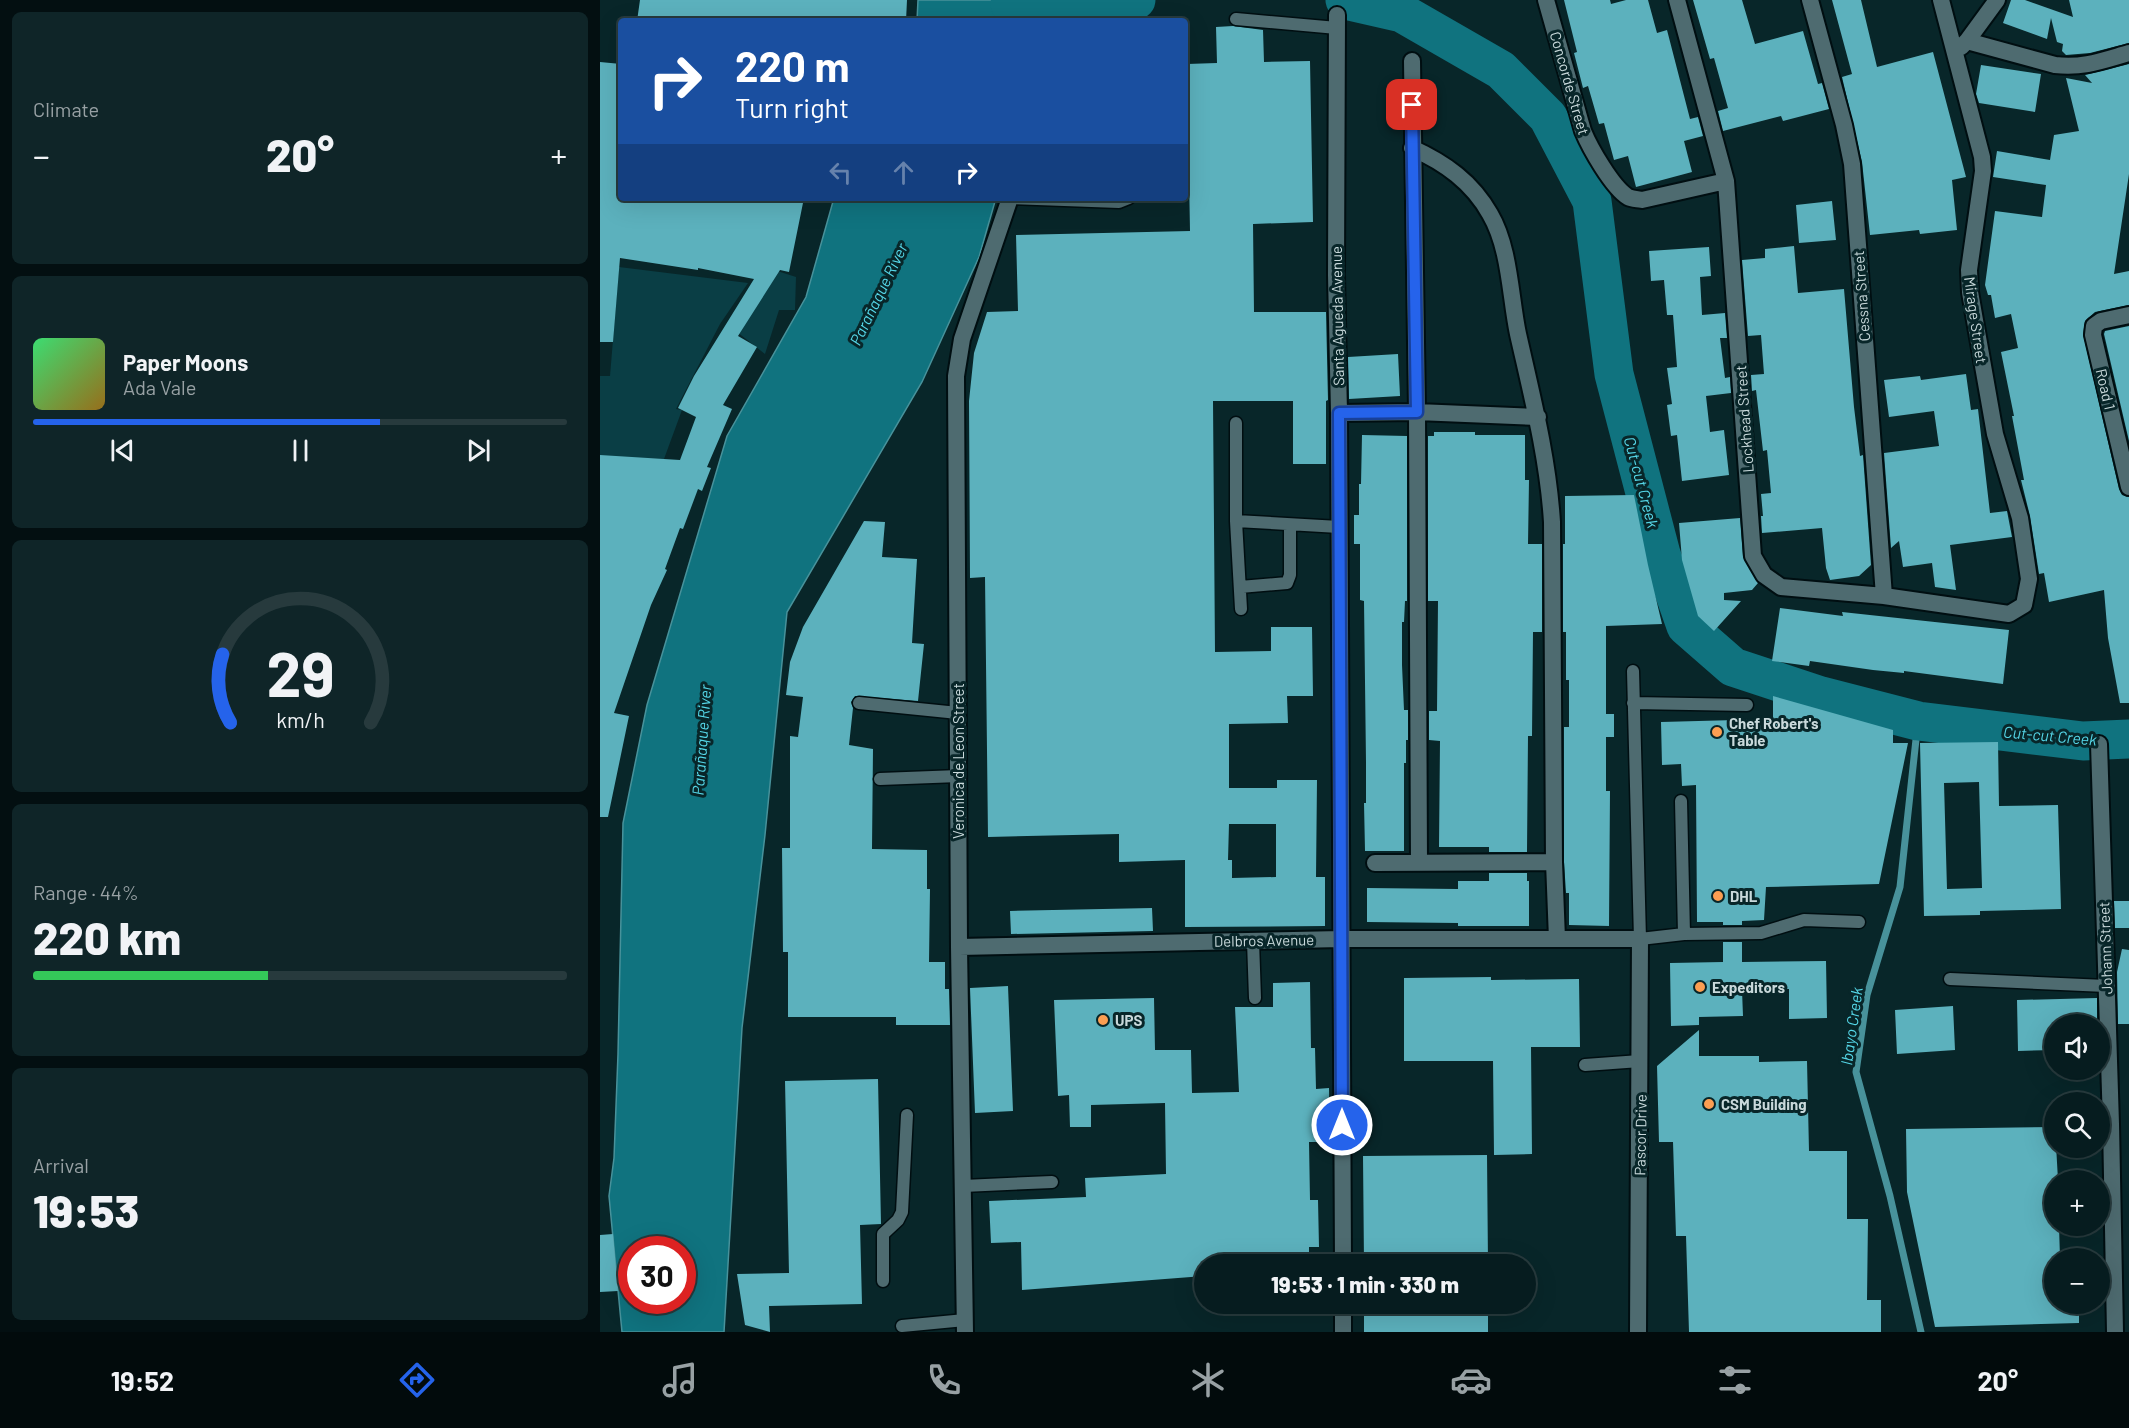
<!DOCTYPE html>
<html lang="en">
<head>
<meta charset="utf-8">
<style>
  body { margin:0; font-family:Barlow,sans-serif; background:#0f2528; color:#f1f3f6; height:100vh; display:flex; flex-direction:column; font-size:22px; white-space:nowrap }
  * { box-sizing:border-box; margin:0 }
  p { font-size:20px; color:#98a1a4 }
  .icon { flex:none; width:33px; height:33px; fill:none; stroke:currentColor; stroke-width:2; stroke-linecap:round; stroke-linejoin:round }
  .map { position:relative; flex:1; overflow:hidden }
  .details { display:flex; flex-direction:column; gap:12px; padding:12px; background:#030f11; width:600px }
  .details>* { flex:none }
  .top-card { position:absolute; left:18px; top:18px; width:570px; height:183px; border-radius:6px; box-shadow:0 6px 24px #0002,0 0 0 2px #273a3d; background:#1a4fa0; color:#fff; overflow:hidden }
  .tools { position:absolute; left:1444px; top:1014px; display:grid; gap:12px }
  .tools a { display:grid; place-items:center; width:66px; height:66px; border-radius:50%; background:#061c1f; box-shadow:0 6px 24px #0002,0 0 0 2px #273a3d; font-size:30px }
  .speed { position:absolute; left:18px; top:1236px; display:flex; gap:12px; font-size:30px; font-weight:700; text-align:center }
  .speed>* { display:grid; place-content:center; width:78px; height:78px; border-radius:50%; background:#061c1f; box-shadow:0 6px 24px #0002,0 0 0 2px #273a3d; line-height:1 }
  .speed .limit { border:9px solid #d22; background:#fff; color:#111 }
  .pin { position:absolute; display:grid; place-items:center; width:51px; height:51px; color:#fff; margin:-26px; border-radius:12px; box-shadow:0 3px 9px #0006 }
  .me { position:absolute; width:66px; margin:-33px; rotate:0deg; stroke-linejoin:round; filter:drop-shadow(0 0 4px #0008) }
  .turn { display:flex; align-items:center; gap:21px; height:126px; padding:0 18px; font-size:27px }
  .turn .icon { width:78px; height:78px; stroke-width:2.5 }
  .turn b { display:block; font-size:42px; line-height:51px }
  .lanes { display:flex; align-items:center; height:57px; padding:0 18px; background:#0003; justify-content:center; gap:30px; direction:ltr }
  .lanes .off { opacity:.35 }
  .big { font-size:45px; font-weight:800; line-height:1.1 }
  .details .widget { flex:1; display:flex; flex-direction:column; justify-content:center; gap:9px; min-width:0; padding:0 21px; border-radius:9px; background:#0f2528 }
  .details .dial { align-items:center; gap:0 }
  .dial svg { height:156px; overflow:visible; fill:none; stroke:#273a3d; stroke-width:7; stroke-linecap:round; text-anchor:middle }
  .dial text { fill:#f1f3f6; stroke:none }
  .song { display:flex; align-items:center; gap:18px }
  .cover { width:72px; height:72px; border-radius:9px; background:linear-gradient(135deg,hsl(140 70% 55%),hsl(40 70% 35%)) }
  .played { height:6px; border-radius:3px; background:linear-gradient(90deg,#2563eb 65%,#273a3d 65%) }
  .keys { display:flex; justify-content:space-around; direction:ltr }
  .heat { display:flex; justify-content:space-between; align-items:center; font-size:33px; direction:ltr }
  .charge { height:9px; border-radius:4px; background:linear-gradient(90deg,#34c759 44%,#273a3d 0) }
  .trip { position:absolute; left:594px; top:1254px; width:342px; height:60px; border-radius:30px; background:#061c1f; box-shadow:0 6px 24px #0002,0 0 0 2px #273a3d; font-weight:800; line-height:60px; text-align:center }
  .dock { display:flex; height:96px; justify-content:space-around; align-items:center; background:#020b0c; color:#98a1a4 }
  .dock .icon { width:42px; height:42px }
  .dock .on { color:#2563eb }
  .dock b { font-size:27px; color:#f1f3f6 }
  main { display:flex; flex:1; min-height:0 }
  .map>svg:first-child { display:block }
</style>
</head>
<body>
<main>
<section class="details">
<div class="widget"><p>Climate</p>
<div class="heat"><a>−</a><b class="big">20°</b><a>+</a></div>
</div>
<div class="widget">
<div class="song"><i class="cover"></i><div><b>Paper Moons</b><p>Ada Vale</p></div></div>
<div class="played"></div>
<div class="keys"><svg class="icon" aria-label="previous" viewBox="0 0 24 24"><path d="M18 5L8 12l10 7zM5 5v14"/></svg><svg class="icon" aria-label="pause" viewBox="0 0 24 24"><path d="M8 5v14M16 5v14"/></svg><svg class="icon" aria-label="next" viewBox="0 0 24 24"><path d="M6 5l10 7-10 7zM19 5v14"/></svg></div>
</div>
<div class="widget dial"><svg viewBox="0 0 100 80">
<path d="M14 69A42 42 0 1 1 86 69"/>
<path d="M14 69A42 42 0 0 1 10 34" stroke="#2563eb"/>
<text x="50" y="56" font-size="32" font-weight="700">29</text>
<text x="50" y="72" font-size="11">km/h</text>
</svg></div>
<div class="widget"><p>Range · 44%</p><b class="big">220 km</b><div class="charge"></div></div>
<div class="widget"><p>Arrival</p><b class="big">19:53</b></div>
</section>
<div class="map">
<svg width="1529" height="1332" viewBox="0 0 1529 1332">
  <rect width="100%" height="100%" fill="#082629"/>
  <path fill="#0a3e45" d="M19,267L148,283L120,324L76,409L82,410L64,459L0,458V376H10Z
    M168,268L196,277L195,310H179L165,354L132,328Z"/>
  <path fill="#10737f" stroke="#48929b" stroke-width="1.5" fill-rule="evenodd" d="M318,0H450L445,21H317Z
    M234,198H396L379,257L322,382L187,612L165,835L142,1028L124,1332H22L9,1196L14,1158L18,1054L23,823L47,705L127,436L206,297ZM32,1250H82V1300H32Z"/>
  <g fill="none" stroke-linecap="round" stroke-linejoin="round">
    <path stroke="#48929b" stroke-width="7" d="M1318,721L1300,887L1267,995L1256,1072L1290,1196L1321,1332"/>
    <path stroke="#10737f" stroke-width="39" d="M745,0L802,13L901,70L948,117L992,201L1014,374L1061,554L1086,626L1133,667L1221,696L1318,721L1483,741L1529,739
      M410,4L536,0"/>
  </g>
  <path fill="#5cb1bd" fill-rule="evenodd" d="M40,0H307L306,21H37Z
    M964,0H1010L1011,4L1026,0H1048L1057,33L1067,30L1090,119L1098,117L1103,136L1084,141L1092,172L1036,187L1028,156L1014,160L1004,123L999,124L988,86L983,88L974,53L977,52Z
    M1093,0H1142L1155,44L1203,31L1218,84L1222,83L1229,109L1183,121L1181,116L1123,131L1118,111L1128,108L1114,58L1110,59Z
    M1232,0H1261L1277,67L1333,52L1366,177L1352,180L1357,230L1320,234L1319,230L1270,235L1262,162L1242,77L1252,74Z
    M1411,0H1425L1473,17L1469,0H1529V43L1490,53L1466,55L1462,51L1463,44L1457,42L1451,18L1447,39L1403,23Z
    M633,26L663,30L664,62L710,61L713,222L653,224L654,312H726L728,400L726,401V464H693V401H613L615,652L671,651V627H712L713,696H687L688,723L629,724V788H677V780H717L716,877H725V926L585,927V860L519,862V834L388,837L385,577L370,578L369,401L374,353L387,312L418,311L416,235L590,231L587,64L617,63L616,27ZM629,824H676V877L632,878V860H628Z
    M0,62L21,64L20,198H204L189,272L180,270L138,336L157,347L123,405L132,409L107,467L111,468L102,491L98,489L83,529L80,528L65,569L67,570L51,605L14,713L29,716L8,817H0V455L80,460L96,417L78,408L94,376L154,279L98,268V270L20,258L13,342H0Z
    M1529,64V174L1514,274L1529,271V305L1495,312L1485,321L1483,334L1519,489L1522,495L1529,497V703H1520L1508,638L1504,590L1449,602L1444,573L1439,574L1430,516L1421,480H1424L1412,416H1414L1401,352L1418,348L1411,314L1395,318L1391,295H1388L1385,285L1395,211L1442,217L1446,185L1393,177L1397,151L1450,160L1454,135L1479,131L1466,78L1492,83L1485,75Z
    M1381,65L1441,74L1435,112L1379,103L1376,94Z
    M1232,201L1236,240L1199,243L1196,205Z
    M1194,246L1198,293L1244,289L1254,407L1260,456L1263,455L1271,565L1259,576L1230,580L1226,568L1222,528L1162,533L1161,516H1163L1161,494L1171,493L1167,450L1163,451L1156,390L1152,391L1151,375L1164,374L1161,335L1148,336L1142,260L1165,258V249Z
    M1109,247L1111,276L1100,277L1102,315L1125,313L1127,338H1120L1125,378L1130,377L1131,393L1106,396L1110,432L1124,430L1129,475L1082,481L1077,435L1071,436L1067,405L1072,404L1067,368L1077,367L1073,315H1067L1064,280L1051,281L1049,251Z
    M1529,326V441L1504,334L1505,331Z
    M798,354L800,396L749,399L748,357Z
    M1366,374L1371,410L1378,409L1390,513L1407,511L1412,537L1350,545L1356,590L1335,587L1332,563L1303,567L1299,541L1291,548L1284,453L1339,446L1334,411L1289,417L1284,380L1320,376L1321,380Z
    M834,432H875V435H925V480H929L928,544H942V632H933L932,736H928L927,852H889V847H839L840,741L829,740V711H837L838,601H828V436H834Z
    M762,435L807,436V601H805L804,622H802V665L804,710H808V740H806V763H804V851H765L764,803H766V763L764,601L760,600V544H754V515H759V484H761Z
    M1034,495L1048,565L1062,624L1006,626V714H1014V737H1006V791H1010L1009,926L969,925V893H966L964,862V727H969V680H966V632H963V544H965V496Z
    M1140,518L1143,557L1158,583L1152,590L1124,593V600L1141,601L1114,631L1098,616L1082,560L1079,523Z
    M264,521L285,522L282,557L317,559L312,643L324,644L318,701L255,696L251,702L253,708L249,745L273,749L272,849L327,850V889H330L329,962H345V989H349L350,1025H296V1017H188V952H183L182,848H190V736L198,737L203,697L186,695L190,662L203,627Z
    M1180,608L1243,616L1242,612L1409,630L1403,684L1304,671V673L1273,670L1210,661L1209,666L1172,661Z
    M1173,696L1293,730V743H1308L1279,884L1166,887L1164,920L1142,921V925H1123V922H1097L1096,785L1082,786L1081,764L1062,765L1061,722L1173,719Z
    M1398,742L1399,806L1458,805L1461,909L1380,911V915L1324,916L1320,743ZM1379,782L1382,888L1347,889L1344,783Z
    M889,873H927V881H929V926H858V923L767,922V888L858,889V881H889Z
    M1514,901H1529V928H1515Z
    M552,908L553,931L411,934L410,911Z
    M1123,942H1142V962L1226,961L1227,1018L1189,1019V989L1142,990L1143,1016L1099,1017V1025L1071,1026L1070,963L1123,962Z
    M1522,949L1529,950V1024H1518L1517,972Z
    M891,977V980L979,979L980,1047H931L932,1154L894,1155L893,1061H804V978Z
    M710,982L711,1048H715L716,1089L729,1088L730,1142H709L710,1200H718L719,1247H709V1264H604V1276L422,1290L421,1242L391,1243L389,1201L486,1197L485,1178L566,1174L565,1103L491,1105V1127H470L469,1095L458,1096L454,1000L554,998L555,1050H591L592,1093L639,1092L635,1007H673V983Z
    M408,986L413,1111L375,1113L370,988Z
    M1497,998V1024H1455V1050L1418,1051L1417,1000Z
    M1353,1006L1355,1050L1297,1054L1295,1010Z
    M1099,1030V1056H1159V1062L1207,1061L1209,1151H1247V1219H1268L1267,1300H1281V1332H1089L1086,1236H1076L1073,1142H1059L1057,1066Z
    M278,1079L281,1224L260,1225L262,1304L169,1306L170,1332L145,1325L137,1274L189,1273L185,1081Z
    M1455,1127L1458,1180H1455V1226H1459L1460,1258H1455V1304H1479V1323L1335,1327L1307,1192L1306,1129Z
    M887,1155L888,1264H764L763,1156Z
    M13,1234L18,1291L0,1292V1235Z
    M764,1304H888V1332H764Z"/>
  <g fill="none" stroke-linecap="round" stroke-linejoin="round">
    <defs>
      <path id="service" d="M636,19L737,28
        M410,198L519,202L529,198
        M636,423V521L739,527
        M636,521L641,609
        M640,587L687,583L690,575V526
        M1033,671L1040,939L1084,934L1161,933L1204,920L1259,922
        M259,703L358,713
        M1033,703L1147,705
        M280,779L359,776
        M1081,801L1084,934
        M653,941L655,998
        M1350,979L1506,986
        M985,1065L1040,1061
        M363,1186L452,1182
        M283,1281V1234L298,1220L302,1212L307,1115
        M302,1326L365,1320"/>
      <path id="minor" d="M946,0L983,131C990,148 1012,187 1028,197C1032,199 1037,199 1042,200L1126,181
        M1077,0L1126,181L1153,556L1164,575L1181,587L1284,596L1409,614L1424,605L1429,579L1420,518L1395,434L1370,292L1369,270L1383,171L1382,157L1341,0
        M1210,0L1244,125L1252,164L1284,596
        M737,15L736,275L739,413L743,1264
        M1367,41L1455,65C1484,68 1501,61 1529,53
        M1361,47L1367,41L1397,0
        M812,61L817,412L819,863
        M812,148C845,163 872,182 890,214C910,248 910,296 918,334C932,396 948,458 952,522L954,862L957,939
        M1529,315L1501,321L1494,326L1493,335L1529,487
        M739,413L817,412L938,417
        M1499,744L1511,1124L1515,1332
        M775,863L954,862
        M359,947L741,939H1040L1038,1332
        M743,1304V1332
        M365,1332L359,947L356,376L362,339L410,198"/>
    </defs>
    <use href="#service" stroke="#000e11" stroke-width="15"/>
    <use href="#minor" stroke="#000e11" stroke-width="20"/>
    <use href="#service" stroke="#4e6b70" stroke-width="12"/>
    <use href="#minor" stroke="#4e6b70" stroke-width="16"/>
  </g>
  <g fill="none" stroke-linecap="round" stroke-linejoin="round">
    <defs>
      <path id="route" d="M742,1125L739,413L817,412L812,105"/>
    </defs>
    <use href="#route" stroke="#184099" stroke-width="15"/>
    <use href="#route" stroke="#2563eb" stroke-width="10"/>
  </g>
  <g fill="#fb9e52" stroke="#082629" stroke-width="2">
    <circle cx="1117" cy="732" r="6"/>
    <circle cx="1118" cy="896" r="6"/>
    <circle cx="1100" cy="987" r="6"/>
    <circle cx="503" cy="1020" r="6"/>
    <circle cx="1109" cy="1104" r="6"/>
  </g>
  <g text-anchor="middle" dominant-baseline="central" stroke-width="6" stroke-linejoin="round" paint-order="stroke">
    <g font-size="15" fill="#c9d9db" stroke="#082629">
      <text transform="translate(970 83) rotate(74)">Concorde Street</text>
      <text transform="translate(1261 296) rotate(-94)">Cessna Street</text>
      <text transform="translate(737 316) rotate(-91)">Santa Agueda Avenue</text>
      <text transform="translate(1376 320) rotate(82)">Mirage Street</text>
      <text transform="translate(1506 389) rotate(77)">Road 1</text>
      <text transform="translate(1144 419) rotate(-94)">Lockhead Street</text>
      <text transform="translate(358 761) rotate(-90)">Veronica de Leon Street</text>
      <text transform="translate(664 940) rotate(-1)">Delbros Avenue</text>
      <text transform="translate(1505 948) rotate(-92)">Johann Street</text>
      <text transform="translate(1040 1135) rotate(-89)">Pascor Drive</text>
    </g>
    <g font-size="15" font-weight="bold" fill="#c9d9db" stroke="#082629" text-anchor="start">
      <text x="1129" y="723">Chef Robert's<tspan x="1129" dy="17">Table</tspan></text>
      <text x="1130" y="896">DHL</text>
      <text x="1112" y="987">Expeditors</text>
      <text x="515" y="1020">UPS</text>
      <text x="1121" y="1104">CSM Building</text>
    </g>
    <g font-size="16" font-style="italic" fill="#55d6e7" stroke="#082629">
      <text transform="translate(278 294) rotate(-64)">Parañaque River</text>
      <text transform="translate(1042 482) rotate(75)">Cut-cut Creek</text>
      <text transform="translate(1450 735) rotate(5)">Cut-cut Creek</text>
      <text transform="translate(101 740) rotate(-86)">Parañaque River</text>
      <text transform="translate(1251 1026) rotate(-82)">Ibayo Creek</text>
    </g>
  </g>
</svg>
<div class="tools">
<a><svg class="icon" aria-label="sound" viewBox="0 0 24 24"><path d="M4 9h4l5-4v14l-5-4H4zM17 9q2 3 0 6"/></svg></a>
<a><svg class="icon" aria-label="search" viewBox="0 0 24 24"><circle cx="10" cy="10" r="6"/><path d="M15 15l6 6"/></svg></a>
<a>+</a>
<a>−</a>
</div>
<div class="speed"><div class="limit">30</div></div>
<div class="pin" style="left:812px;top:105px;background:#d93025"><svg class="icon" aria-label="arrive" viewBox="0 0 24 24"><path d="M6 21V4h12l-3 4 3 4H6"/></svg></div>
<svg class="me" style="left:742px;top:1125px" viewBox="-20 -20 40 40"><circle r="17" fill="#2563eb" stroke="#fff" stroke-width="3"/><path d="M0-11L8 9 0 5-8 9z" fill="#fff"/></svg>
<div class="trip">19:53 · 1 min · 330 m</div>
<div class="top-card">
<div class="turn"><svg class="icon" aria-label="right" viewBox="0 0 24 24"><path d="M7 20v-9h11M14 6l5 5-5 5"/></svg><div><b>220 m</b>Turn right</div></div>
<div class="lanes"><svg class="icon off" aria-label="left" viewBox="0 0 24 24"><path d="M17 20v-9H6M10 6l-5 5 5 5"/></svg><svg class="icon off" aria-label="ahead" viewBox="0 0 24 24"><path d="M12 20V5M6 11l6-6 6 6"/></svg><svg class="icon" aria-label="right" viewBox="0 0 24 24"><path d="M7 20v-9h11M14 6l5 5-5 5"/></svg></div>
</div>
</div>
</main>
<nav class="dock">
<b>19:52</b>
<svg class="icon on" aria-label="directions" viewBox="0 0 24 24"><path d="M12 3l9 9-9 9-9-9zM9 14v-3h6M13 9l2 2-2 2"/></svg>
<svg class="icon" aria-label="music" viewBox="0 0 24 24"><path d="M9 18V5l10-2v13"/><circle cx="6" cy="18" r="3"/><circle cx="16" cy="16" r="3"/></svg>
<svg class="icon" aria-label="phone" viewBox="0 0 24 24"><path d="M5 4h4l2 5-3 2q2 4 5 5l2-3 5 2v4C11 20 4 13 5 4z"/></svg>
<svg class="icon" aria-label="climate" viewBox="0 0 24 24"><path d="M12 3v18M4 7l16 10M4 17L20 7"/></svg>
<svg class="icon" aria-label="car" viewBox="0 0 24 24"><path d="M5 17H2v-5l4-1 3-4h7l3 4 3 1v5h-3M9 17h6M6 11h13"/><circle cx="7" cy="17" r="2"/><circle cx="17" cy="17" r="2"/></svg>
<svg class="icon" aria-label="filters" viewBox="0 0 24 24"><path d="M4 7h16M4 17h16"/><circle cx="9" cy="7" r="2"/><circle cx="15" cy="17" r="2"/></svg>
<b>20°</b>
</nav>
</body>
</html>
